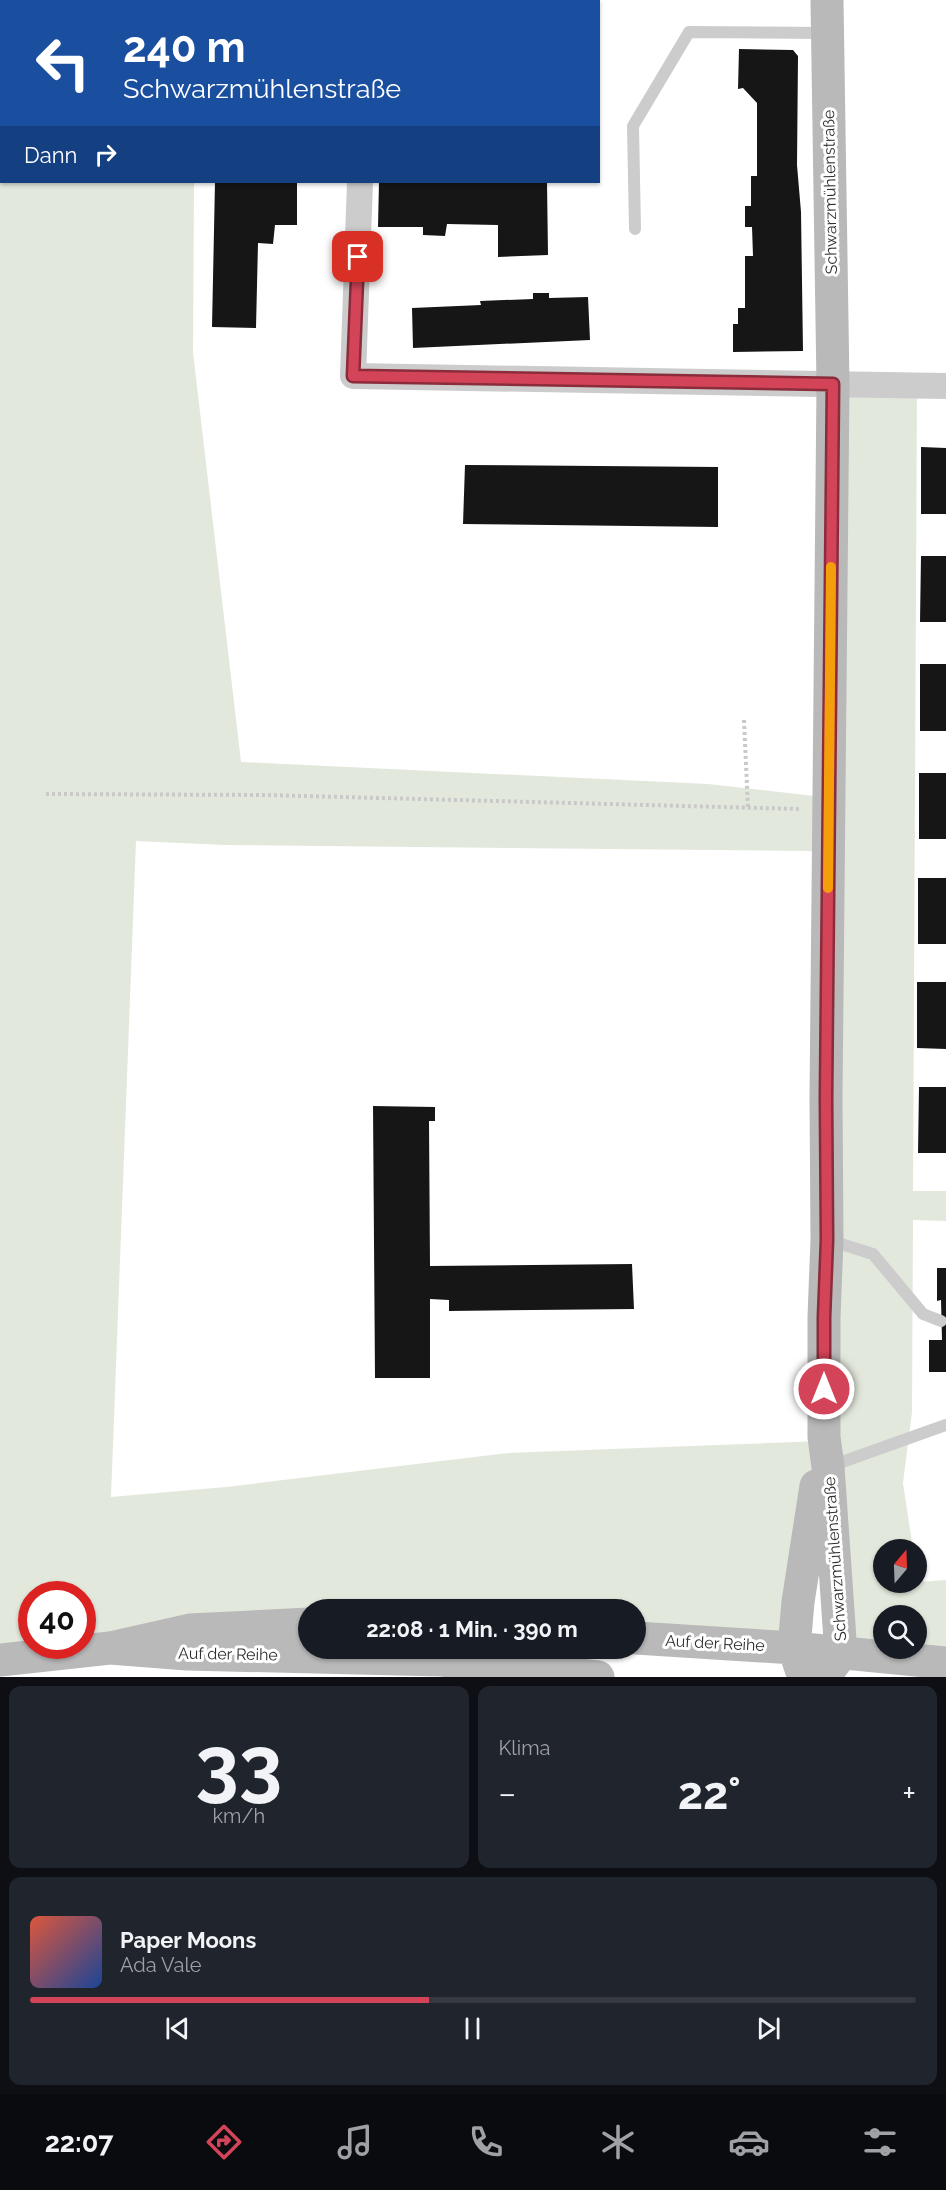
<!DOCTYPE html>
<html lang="de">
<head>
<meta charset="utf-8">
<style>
  body { margin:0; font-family:Raleway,sans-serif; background:#20242c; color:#f1f3f6; height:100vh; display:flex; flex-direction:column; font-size:22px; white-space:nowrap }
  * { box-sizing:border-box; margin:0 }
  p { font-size:20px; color:#9ea1a6 }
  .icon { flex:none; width:33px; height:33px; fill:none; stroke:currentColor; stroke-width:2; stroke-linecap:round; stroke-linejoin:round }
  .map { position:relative; height:1677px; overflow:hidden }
  .drawer { display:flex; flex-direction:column; gap:9px; padding:9px; background:#0d0f14; flex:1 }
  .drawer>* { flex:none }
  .guide { position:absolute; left:0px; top:0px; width:600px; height:183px; box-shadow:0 2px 4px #0004; background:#1a4fa0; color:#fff; overflow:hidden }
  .needle { width:39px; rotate:19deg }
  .buttons { position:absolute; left:873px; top:1539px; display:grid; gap:12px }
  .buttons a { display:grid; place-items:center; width:54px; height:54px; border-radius:50%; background:#171b24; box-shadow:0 2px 4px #0004; font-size:30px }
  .speed { position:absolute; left:18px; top:1581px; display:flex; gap:12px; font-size:30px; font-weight:700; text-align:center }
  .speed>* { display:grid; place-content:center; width:78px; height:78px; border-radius:50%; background:#171b24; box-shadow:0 2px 4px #0004; line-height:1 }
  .speed .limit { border:9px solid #d22; background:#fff; color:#111 }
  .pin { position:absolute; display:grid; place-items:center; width:51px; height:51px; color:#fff; margin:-26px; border-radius:12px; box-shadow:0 3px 9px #0006 }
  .me { position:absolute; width:66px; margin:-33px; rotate:0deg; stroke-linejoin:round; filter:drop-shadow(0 0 4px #0008) }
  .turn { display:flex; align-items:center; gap:21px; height:126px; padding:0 24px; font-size:27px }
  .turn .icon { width:78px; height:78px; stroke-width:2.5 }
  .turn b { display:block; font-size:42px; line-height:51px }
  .then { display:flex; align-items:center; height:57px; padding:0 24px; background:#0003; gap:12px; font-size:22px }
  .big { font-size:45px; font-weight:700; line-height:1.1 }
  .drawer .tile { flex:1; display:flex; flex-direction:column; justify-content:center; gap:9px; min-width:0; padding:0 21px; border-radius:12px; background:#20242c }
  .drawer .dial { align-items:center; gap:0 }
  .dial b { font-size:78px; line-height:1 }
  .song { display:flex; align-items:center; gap:18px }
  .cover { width:72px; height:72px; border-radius:9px; background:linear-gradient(135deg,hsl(10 70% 55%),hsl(220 70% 35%)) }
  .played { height:6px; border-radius:3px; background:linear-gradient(90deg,#d44459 45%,#363941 45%) }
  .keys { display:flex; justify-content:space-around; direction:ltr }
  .heat { display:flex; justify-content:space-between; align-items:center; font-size:33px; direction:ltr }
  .drawer .tiles { flex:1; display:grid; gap:9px; grid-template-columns:1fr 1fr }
  .tile:last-child { grid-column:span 2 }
  .trip { position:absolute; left:298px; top:1599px; width:348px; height:60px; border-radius:30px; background:#171b24; box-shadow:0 2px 4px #0004; font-weight:700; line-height:60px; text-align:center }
  .menu { display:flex; height:96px; justify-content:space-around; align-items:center; background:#090b0e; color:#9ea1a6 }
  .menu .icon { width:42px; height:42px }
  .menu .active { color:#d44459 }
  .menu b { font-size:27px; color:#f1f3f6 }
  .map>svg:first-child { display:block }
</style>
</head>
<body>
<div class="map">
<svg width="946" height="1677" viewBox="0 0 946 1677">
  <rect width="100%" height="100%" fill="#fff"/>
  <path fill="#e3e8dc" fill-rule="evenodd" d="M0,59L2,182H194L193,352L241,762L708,784L815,796L813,851L224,845L136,841L111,1497L226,1487L508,1453L820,1441L791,1644L636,1634V1610H309L83,1644L82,1594H32V1646L0,1655Z
    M838,391H917L913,1191H946V1221L913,1220L912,1412L903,1483L913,1549L884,1550V1582H916L917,1570L919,1582L946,1580V1657L846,1649L834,1471ZM884,1616H916V1648H884Z"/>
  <path fill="#161616" d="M739,49L793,50L798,56L797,165L801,212L803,351L733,352V324H738V308H745V256H753L752,227H745V206H751V176H757V103L743,88L738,89Z
    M215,182H297V225H275L273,244L258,243L256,328L212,327Z
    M379,182H547L548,255L498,257V225L447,224L445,236L423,235V227H378Z
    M533,293H549V298L588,297L590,340L413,348L412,308L481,305L480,301L533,299Z
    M921,447L946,448V514H921Z
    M465,465L718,467V527L463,524Z
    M921,556H946V622H920Z
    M920,664H946V731H920Z
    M919,773H946V839H919Z
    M918,878H946V944H918Z
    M917,982H946V1049L917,1048Z
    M919,1087H946V1153H918Z
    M373,1106L435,1107V1121H429L430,1266L632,1264L634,1309L449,1311V1300L430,1299V1378H375Z
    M937,1268H946V1372H929V1340H942L941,1300L937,1301Z"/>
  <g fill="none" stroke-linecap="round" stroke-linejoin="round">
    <path stroke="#c9c9c9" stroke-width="4" stroke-dasharray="3 3" stroke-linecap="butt" d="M744,720L748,808
      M46,794L266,795L799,809"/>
    <path stroke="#ccc" stroke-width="12" d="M635,229L633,126L689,32L826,33
      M828,1240L873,1254L923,1314L941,1321
      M828,1467L946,1425"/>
    <path stroke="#ccc" stroke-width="26" d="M360,182L353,376L946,386"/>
    <path stroke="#b9b9b9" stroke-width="33" d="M636,1638L794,1648L946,1663
      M110,1648L187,1654L441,1660L598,1677
      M0,1660L110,1648L190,1630L309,1624
      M801,1669L794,1648L798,1602L816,1486
      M824,1677L841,1654L828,1467L824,1437V1317L827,1240L826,1098L833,385L827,0"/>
  </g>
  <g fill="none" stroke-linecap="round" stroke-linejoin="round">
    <defs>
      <path id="route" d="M358,257L353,376L833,384L826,1098L827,1240L824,1317V1389"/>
    </defs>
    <use href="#route" stroke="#8a2c3a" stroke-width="15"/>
    <use href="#route" stroke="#d44459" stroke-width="10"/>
    <path stroke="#f59e0b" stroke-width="10" d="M828,888L831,567"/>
  </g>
  <g text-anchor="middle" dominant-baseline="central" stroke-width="6" stroke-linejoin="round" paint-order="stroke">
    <g font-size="16" fill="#2f2f2f" stroke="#fff">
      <text transform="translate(830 192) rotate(-91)">Schwarzmühlenstraße</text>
      <text transform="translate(835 1559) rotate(-94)">Schwarzmühlenstraße</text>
      <text transform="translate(715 1643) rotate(3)">Auf der Reihe</text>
      <text transform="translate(228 1654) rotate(1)">Auf der Reihe</text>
    </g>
  </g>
</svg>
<div class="buttons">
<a><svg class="needle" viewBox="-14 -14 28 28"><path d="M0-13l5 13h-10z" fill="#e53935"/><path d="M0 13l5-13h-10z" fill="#9ea1a6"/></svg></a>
<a><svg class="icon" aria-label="search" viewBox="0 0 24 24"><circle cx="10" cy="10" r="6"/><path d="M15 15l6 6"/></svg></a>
</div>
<div class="speed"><div class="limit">40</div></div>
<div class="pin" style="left:358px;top:257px;background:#d93025"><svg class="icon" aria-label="arrive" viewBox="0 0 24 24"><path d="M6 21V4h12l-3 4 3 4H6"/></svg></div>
<svg class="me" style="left:824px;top:1389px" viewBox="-20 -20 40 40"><circle r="17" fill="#d44459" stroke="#fff" stroke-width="3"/><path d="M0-11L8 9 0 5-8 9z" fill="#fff"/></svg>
<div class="trip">22:08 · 1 Min. · 390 m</div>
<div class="guide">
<div class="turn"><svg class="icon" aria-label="left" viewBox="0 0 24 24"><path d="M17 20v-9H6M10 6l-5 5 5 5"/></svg><div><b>240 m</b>Schwarzmühlenstraße</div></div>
<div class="then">Dann<svg class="icon" aria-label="right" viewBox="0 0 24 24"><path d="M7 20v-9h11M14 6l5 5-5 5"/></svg></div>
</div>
</div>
<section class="drawer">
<div class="tiles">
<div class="tile dial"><b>33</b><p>km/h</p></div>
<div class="tile"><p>Klima</p>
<div class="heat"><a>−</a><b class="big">22°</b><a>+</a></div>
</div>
<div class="tile">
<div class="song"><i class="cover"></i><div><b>Paper Moons</b><p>Ada Vale</p></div></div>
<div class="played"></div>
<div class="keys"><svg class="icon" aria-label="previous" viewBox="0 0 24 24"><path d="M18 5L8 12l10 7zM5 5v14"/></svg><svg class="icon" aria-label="pause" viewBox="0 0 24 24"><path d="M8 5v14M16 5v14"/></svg><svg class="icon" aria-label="next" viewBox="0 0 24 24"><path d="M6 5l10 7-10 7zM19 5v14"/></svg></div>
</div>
</div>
</section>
<nav class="menu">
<b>22:07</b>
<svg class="icon active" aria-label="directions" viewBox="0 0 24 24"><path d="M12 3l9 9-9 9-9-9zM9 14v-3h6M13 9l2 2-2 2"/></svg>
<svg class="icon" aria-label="music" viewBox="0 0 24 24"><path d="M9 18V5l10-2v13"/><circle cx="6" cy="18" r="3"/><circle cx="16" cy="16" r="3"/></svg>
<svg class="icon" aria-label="phone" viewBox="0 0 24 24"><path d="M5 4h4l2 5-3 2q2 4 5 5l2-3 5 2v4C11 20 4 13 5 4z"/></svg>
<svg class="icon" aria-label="climate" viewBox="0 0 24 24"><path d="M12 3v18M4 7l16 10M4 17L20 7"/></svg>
<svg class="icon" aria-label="car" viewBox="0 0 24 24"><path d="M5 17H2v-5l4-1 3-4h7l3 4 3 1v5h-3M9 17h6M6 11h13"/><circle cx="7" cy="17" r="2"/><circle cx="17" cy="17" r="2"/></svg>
<svg class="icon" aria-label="filters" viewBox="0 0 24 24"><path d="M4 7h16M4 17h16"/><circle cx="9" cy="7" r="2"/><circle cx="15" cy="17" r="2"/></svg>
</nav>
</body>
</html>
